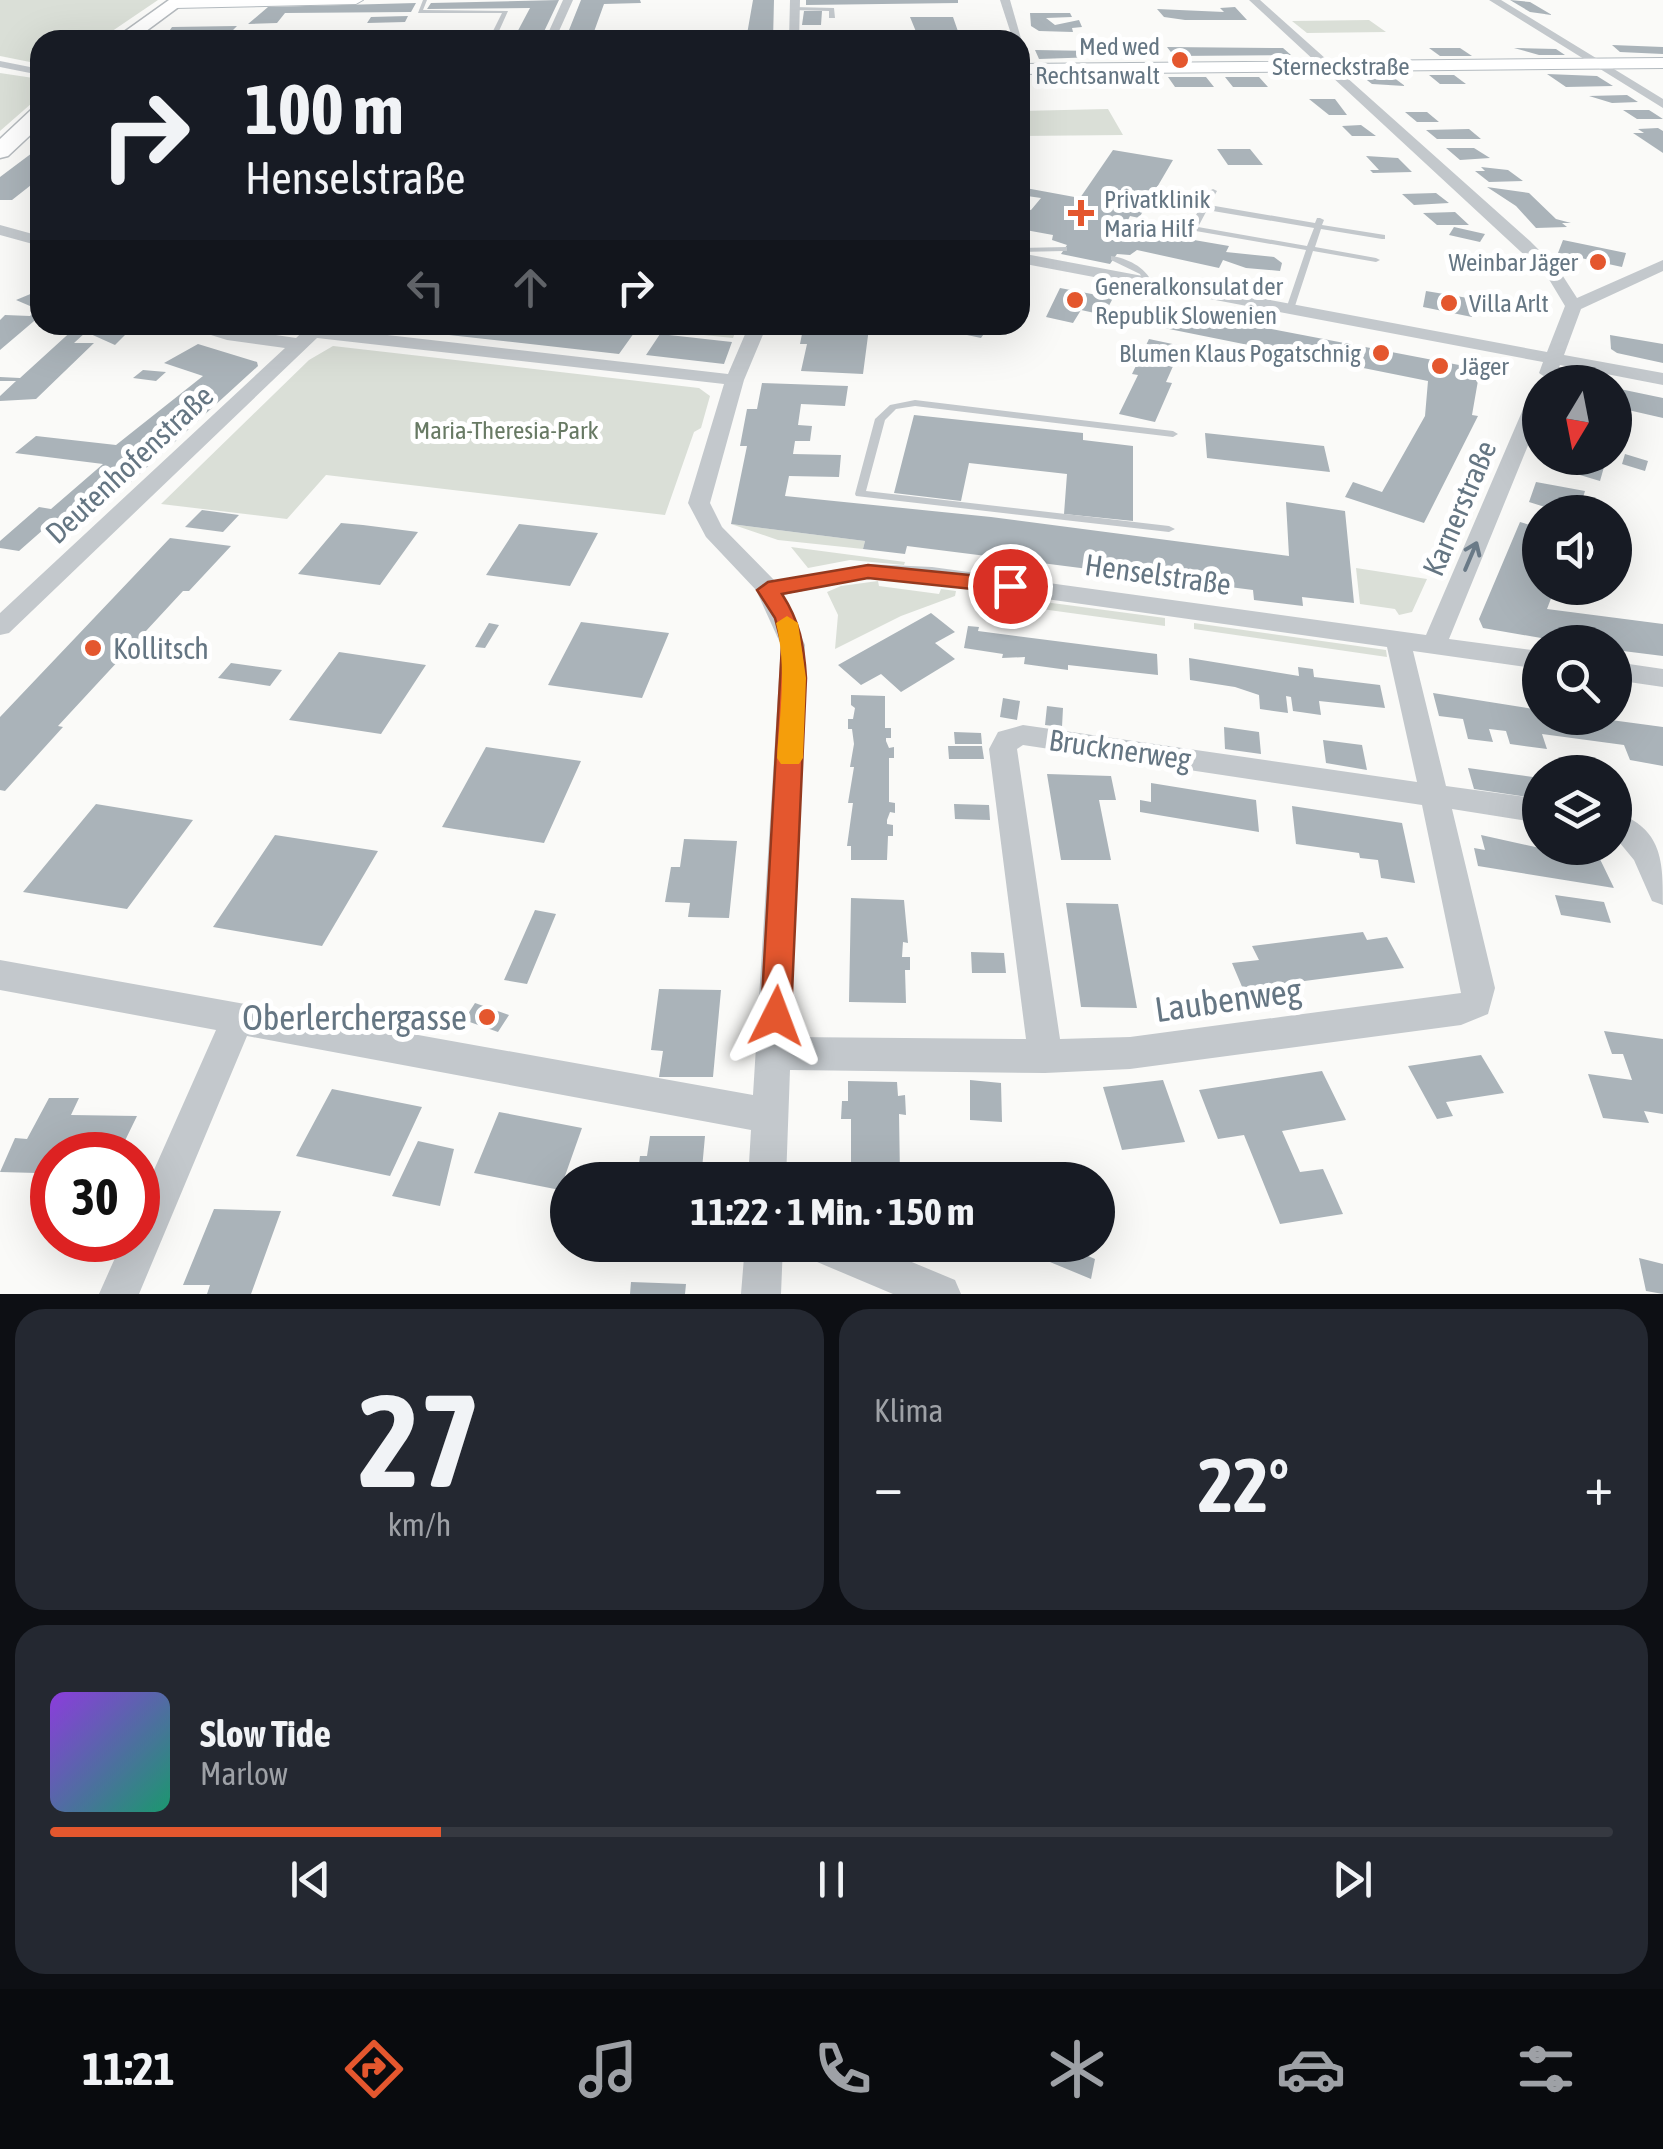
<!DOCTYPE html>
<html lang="de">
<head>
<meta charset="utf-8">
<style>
  body { margin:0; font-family:"Asap Condensed",sans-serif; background:#242831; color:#f1f3f6; height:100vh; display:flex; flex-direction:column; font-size:38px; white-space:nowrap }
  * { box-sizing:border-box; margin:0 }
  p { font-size:32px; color:#9ea1a6 }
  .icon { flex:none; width:55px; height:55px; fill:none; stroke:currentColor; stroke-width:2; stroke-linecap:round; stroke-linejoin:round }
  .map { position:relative; height:1294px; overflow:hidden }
  .side { display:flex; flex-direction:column; gap:15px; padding:15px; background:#0d0f14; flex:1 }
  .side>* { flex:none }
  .guide { position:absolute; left:30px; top:30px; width:1000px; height:305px; border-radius:30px; box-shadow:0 10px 40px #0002; background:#171b24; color:#f1f3f6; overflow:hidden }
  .needle { width:65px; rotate:190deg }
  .tools { position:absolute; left:1522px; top:365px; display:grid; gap:20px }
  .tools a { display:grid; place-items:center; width:110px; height:110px; border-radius:50%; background:#171b24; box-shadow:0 10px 40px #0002; font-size:50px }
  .speed { position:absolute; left:30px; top:1132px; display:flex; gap:20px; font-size:50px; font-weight:700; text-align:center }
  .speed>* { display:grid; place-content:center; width:130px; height:130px; border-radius:50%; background:#171b24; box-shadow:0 10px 40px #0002; line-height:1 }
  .speed .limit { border:15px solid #d22; background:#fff; color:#111 }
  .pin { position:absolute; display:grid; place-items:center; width:85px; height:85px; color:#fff; margin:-42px; border:5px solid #fff; border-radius:50%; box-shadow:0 2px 10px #0007 }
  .me { position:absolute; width:110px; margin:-55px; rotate:3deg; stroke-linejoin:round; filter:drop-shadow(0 0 8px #0008) }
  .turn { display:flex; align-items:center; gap:35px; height:210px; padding:0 50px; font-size:45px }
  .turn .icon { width:130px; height:130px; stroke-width:2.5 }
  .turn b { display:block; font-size:70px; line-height:85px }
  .lanes { display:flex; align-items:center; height:95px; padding:0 50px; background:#0003; justify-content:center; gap:50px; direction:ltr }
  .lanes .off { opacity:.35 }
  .big { font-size:75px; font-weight:700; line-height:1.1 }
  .side .card { flex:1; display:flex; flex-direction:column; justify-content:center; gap:15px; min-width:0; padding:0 35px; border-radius:30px; background:#242831 }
  .side .dial { align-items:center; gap:0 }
  .dial b { font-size:130px; line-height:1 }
  .song { display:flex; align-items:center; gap:30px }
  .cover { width:120px; height:120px; border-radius:15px; background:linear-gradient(135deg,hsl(270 70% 55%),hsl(160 70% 35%)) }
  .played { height:10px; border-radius:5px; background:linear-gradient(90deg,#e4572e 25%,#363941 25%) }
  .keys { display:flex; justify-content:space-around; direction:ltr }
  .heat { display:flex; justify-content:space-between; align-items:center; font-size:55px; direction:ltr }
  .side .tiles { flex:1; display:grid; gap:15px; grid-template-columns:1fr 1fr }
  .card:last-child { grid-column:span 2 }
  .trip { position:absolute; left:550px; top:1162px; width:565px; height:100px; border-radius:50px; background:#171b24; box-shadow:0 10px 40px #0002; font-weight:700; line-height:100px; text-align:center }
  .dock { display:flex; height:160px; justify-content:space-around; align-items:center; background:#090b0e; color:#9ea1a6 }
  .dock .icon { width:70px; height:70px }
  .dock .active { color:#e4572e }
  .dock b { font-size:45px; color:#f1f3f6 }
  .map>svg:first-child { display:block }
</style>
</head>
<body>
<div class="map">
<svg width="1663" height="1294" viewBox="0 0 1663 1294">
  <rect width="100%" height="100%" fill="#fafaf8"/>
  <path fill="#dadfd7" d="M0,0H158L99,40H40V64L0,56Z
    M1369,20L1386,32L1307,33L1292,21Z
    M0,73L40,79V96L0,131Z
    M1108,109L1123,135L1020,136V111Z
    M606,325H738L733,338Z
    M333,346L699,388L710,396L701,428L694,432L665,515L326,475L287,519L161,504L309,360Z
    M731,524L865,541L863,549L778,540Z
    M791,547L905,562L904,565L850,560L808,568Z
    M1356,568L1427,579L1412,612L1399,615L1395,609L1360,604Z
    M878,581L879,586L939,594L941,589L956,591L955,596L901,616L835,649L838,615L827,592L841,586Z
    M977,593L1165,618V626L976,600Z
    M1194,623L1386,650L1387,657L1194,629Z"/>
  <path fill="#aab3b9" d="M559,0L540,40H513L530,8L427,9L431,3Z
    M581,0H640L641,3L604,4L591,40H565Z
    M753,0H774L773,40H746Z
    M806,0H958V3L806,5Z
    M1510,0L1530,2L1552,15L1530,12Z
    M416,3L411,12L285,13L277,23L248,24L268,7Z
    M1235,7L1247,20H1185L1164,17L1157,9L1224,12L1220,8Z
    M804,11H822L821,25H802Z
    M1030,13H1070L1072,17L1046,18L1055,25L1079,20L1082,27L1072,28L1073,32L1039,31L1031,26Z
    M408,16L405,22L367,23L371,17Z
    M910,17H953L961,40L919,39Z
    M237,26L223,40H204L215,30L184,31L180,34L200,33L194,40H163L172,27Z
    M708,31V34L649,35V40L611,36V33Z
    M1612,45L1663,47V54L1620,52Z
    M1099,46H1139L1143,52H1159L1162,56H1105Z
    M1167,47L1283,48L1291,55L1174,56Z
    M1429,48H1460L1472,56H1440Z
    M1514,48L1556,49L1565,55H1539Z
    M1035,50L1094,51L1097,57L1039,59Z
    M1547,74L1597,76L1613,86L1566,87Z
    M1429,75H1454L1466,84H1440Z
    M1168,77H1206L1214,87H1175Z
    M1225,77H1259L1268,87H1233Z
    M1363,77H1393L1405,86L1372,84Z
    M1053,78H1082L1087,86L1057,87Z
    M1109,78H1147L1152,85L1115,88Z
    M1627,95L1638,102L1612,103L1589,96Z
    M1309,99H1335L1347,115H1329Z
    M1623,110H1649L1663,119H1637Z
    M1405,112H1427L1439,122H1417Z
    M1361,125L1376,136H1352L1342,126Z
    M1658,128L1663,131V153L1633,133H1644L1638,129Z
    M1469,129L1481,139H1437L1426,130Z
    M40,147V178L12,200H0V177Z
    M1446,148H1474L1490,158L1460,160Z
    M1217,149H1250L1263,165H1228Z
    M1113,150L1173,160L1139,218L1130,216L1124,228L1229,246L1226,252L1274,257L1282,263L1280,271L1246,268L1223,260L1219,268L1137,250L1130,255L1117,254L1110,264L1061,254L1067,245L1052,240L1053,235L1020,229V208L1031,210L1041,198L1020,195V187L1080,198Z
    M1366,156L1398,158L1412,172L1373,173L1370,170H1379Z
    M1481,167L1508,170L1523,181L1489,182L1475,171H1485Z
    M1487,187L1529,193L1556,219L1571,223H1562L1567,227L1536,228L1516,206Z
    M1436,193L1449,203L1414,205L1402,194Z
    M1455,212L1469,225H1437L1423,213Z
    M1454,227L1485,234L1480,242L1449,235Z
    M1563,240L1626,253L1622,267L1558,253Z
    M1060,288L1113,298L1104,315L1081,310L1073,323L1046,317Z
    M40,290V316L0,350V320L5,315L30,316L37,309L16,300Z
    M1426,291L1474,299L1472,317L1423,307Z
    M1172,310L1480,369L1472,415L1478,416L1424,523L1345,497L1353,482L1382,492L1425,416L1428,381L1164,328Z
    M71,325H135L115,345L86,332L74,343H94L36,399L0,401V396L16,381H0V377L20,378L76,327Z
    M458,325H562L634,333L619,354L449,335Z
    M816,325L869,328L863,374L801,371L807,344H800L802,334H814Z
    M942,325H990L981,338L939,329Z
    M660,334L732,342L724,364L646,355Z
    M1610,335L1663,344V363L1617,353L1611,349Z
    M1149,339L1182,346L1166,382L1172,383L1155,422L1119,414L1138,375L1132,374Z
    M198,344L257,362L258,366L75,533L44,529L19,551L0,548V541L39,507L51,509L103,464L15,453L36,436L116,445L203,376L164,363Z
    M143,370L166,372L156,381L133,378Z
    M762,383L848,386L845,406L801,404L798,425L812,426L810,441H795L793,454L841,455L839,477L789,476L785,496L991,517L1289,556L1286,502L1345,511L1354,603L1302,597L1303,606L1254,600L1253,590L907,546L905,554L863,549L865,541L731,524L747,446H740L747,409H757Z
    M1615,388L1663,398V418L1615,407Z
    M914,415L1083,433V440L1133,446V521L1064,514L1067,474L969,463L961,501L894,493Z
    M1205,433L1324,446L1330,472L1207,458Z
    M1625,454L1648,461L1645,471L1622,464Z
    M1546,458H1600L1606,460L1600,481L1543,464Z
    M1536,482L1585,491L1580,507L1571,504L1569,512H1561L1529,502Z
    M202,510L239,515L223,532L185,527Z
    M1520,522L1540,528V588H1555L1547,609L1663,624V656L1615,650V642H1564L1483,628L1479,619Z
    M341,523L363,525L418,532L380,585L298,574Z
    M519,524L598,533L570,586L486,575Z
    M170,538L231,546L189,591H183L58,726L63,727L5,791L0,790V717Z
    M931,613L955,632L935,643L955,659L901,692L881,674L861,685L838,665Z
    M581,622L669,633L642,698L548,685Z
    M489,623L499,625L485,648L475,647Z
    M968,626L979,627L978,631L1157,654L1158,675L1068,665V670L1024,664L1025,657L1002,658L1003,654L964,648Z
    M339,652L426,665L381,734L289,720Z
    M1189,658L1299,676L1298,667L1313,669L1314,677L1380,685L1385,708L1319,701L1321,715L1293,711L1291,697L1286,696L1288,713L1260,709L1259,695L1235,687L1190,680Z
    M231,663L282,670L270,686L218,678Z
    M1433,693L1540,710V718H1596L1663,727V766L1630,760L1624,745L1542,734L1547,749L1510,744L1506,731L1489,729L1493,742L1468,739L1463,719L1439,716Z
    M851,695L885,696V728H891V738H886V741L889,748L894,747V758H889V802L895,803V813L890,812L887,820V824L893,825V836H888L887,860H851V846H847L853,803H848L854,767H850L854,744L852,729H848V719H853L855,708L851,705Z
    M1003,698L1020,701L1017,720L1000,717Z
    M1047,706L1063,708L1062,727L1045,725Z
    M1224,727L1259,732L1261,754L1225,749Z
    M954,732L981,733L982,744H955Z
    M1323,740L1362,745L1367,770L1326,763Z
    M948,746H982L984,759H949Z
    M486,747L581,761L544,843L442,827Z
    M1468,768L1540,778V802L1535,798L1474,789Z
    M1047,774L1111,776L1116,800H1099L1111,860H1061Z
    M1151,783L1256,800L1259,832L1140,812V800L1151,802Z
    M96,804L193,820L127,909L23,892Z
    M954,804L989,805L990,820L955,819Z
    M1292,806L1402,823L1415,883L1381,878L1378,860L1360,858L1359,853L1296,844Z
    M275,835L378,851L322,946L213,927Z
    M1481,835L1540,848L1597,853L1614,888L1478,866L1474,848L1485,850Z
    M684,839L737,841L729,918L688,917L690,903L665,902L671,867H680Z
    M1555,895L1604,902L1611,923L1561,915Z
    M851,898L904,900L908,943L903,942L902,957H910V970H905L906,1003L849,1002Z
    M1066,903L1118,904L1137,1008L1081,1007Z
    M535,910L556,914L527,984L504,980Z
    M1363,932L1367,940L1387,937L1404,968L1243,989L1232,963L1259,960L1252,946Z
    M971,952L1004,953L1006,973H972Z
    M659,989L721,990L713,1077H659L663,1051L651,1050Z
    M475,1003L509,1015L498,1032L464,1020Z
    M1604,1031L1663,1039V1114L1644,1111L1649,1123L1603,1118L1588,1074L1632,1080L1623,1054H1612Z
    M1481,1055L1504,1093L1446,1102L1453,1116L1437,1119L1408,1066Z
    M1322,1071L1346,1120L1282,1131L1300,1172L1323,1169L1343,1214L1280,1224L1244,1135L1218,1139L1199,1090Z
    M970,1080L1001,1083L1002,1122L970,1120Z
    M1163,1080L1185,1142L1122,1150L1103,1087Z
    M848,1081L897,1082L898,1096L905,1095L906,1115L899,1114L900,1176H907V1180H840V1171H851V1119H841L842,1101H848Z
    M332,1089L422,1107L390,1176L296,1156Z
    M49,1098H79L71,1115L137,1116L118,1155H52V1183L33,1182L37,1173L0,1172L15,1138L27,1139Z
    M499,1112L582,1128L560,1190L474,1173Z
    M650,1136H705L701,1180H637L640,1156H647Z
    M418,1141L454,1149L440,1206L392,1196Z
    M214,1209L281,1211L251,1294H207L210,1285H183Z
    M648,1245H702L701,1257L648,1247Z
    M1009,1245H1090L1088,1256L1095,1259L1091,1279Z
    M1639,1258L1663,1264V1294L1646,1291Z
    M631,1282L686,1284L685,1294H630Z"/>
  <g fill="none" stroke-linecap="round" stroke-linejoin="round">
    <defs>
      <path id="secondary" d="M170,0H363L356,4L175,8L170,6Z
        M1663,58V68L1020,74V64Z"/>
      <path id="primary" d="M169,0H188L134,40H113Z
        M40,108V126L8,156L0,158V139L32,109Z"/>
    </defs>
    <use href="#secondary" stroke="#b3babf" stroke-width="2"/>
    <use href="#primary" stroke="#b5babe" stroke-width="3"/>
    <path fill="#c3c8cc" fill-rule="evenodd" d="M423,0H427L423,10L508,11L499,31L496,33L493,31L502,13H418Z
      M794,7L834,8L835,18H829V11L792,10Z
      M1213,189L1217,191L1209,205L1315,223L1317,218H1320L1324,220L1322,225L1385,235V239H1382L1321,229L1315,247L1376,258L1380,260L1376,262L1313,251L1294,309L1287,311L1286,309L1306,250L1190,230L1189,228L1209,191ZM1207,210L1314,228L1307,246L1198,227Z
      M1067,247V251H1064L1020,252V248Z
      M1111,256C1127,258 1145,267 1152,282L1145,284L1140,274L1111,260Z
      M915,400L1173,431L1178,434L1173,437L915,406L896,409L885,420L866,491L1169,526L1175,529L1169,532L856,496L855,494L875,419L890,405Z"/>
    <path fill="#c3c8cc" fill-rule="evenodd" d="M563,0H573L555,40H545Z
      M790,0H800L799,40H789Z
      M1000,0H1010L1022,42L1013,40Z
      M1249,0H1260L1530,241L1559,270L1577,298L1663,260V271L1581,309L1564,355L1663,373V385L1560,365L1555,377L1548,379L1539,373L1543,362L1020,263V253L1547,352L1565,306L1547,276Z
      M1489,0H1501L1663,99V108Z
      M0,61L40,69V75L0,67Z
      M0,225L40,236V246L0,235Z
      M179,325H209L296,338L310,325H329L326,328L728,374L749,325H767L744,380L710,503L722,527L775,581L868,564L932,567L1426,635L1530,393L1540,387V416L1449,639L1540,651V669L1413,651L1446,786L1540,799V823L1452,809L1495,988L1488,1014L1461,1025L1130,1069L1045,1073L790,1070L786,1180H748L751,1130L247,1036L139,1294H99L123,1240H138V1206L216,1030L0,990V960L753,1095L781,645L756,590L706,537L688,503L724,384L317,338L9,633L0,635V613L285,348L227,340ZM868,578L932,583L1387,647L1417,782L1023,725L998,732L989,749L1026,1039L791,1037L805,645L783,595ZM1023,745L1422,805L1461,993L1130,1037L1060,1039L1017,749Z
      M1615,662L1663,669V687L1615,680Z
      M1615,812C1663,829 1663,861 1663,905L1652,901L1634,860L1615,837Z
      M745,1245H783L781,1294H741Z
      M805,1245H871L955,1280L961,1294H893L810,1259Z"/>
    <use href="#secondary" fill="#fff" fill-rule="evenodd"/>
    <use href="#primary" fill="#fff" fill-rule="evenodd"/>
  </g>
  <defs><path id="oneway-shaft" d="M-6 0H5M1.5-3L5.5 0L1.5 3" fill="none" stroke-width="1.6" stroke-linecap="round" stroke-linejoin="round" transform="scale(2.5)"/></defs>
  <use stroke="#6a7a87" href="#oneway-shaft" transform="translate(1471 556) rotate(-67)"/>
  <path fill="#e4572e" stroke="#94391e" stroke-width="2.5" d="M868,565L1010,579L1020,586L1010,593L868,578L782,594C800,622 804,645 806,678L791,1016L787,1026L776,1030L765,1026L761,1016L782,645L775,618L757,590L768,582Z"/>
  <path fill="#f59e0b" d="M787,616L798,623L806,678L803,758L799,764H781L777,758C780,713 787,667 776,623Z"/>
  <g fill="#e4572e" stroke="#fff" stroke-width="4">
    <circle cx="1180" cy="60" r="10"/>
    <path d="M1076 198h10v10h10v10h-10v10h-10v-10h-10v-10h10z"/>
    <circle cx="1598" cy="262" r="10"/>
    <circle cx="1075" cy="300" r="10"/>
    <circle cx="1449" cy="303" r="10"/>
    <circle cx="1381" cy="353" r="10"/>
    <circle cx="1440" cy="366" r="10"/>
    <circle cx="93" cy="648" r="10"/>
    <circle cx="487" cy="1017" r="10"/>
  </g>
  <g text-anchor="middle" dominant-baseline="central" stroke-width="10" stroke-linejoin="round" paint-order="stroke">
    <g font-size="25" fill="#657683" stroke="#fff" text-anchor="start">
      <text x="1160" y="46" text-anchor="end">Med wed<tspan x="1160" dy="29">Rechtsanwalt</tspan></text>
      <text x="1104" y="199">Privatklinik<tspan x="1104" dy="29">Maria Hilf</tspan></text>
      <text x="1578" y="262" text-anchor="end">Weinbar Jäger</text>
      <text x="1095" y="286">Generalkonsulat der<tspan x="1095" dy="29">Republik Slowenien</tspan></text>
      <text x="1469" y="303">Villa Arlt</text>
      <text x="1361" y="353" text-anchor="end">Blumen Klaus Pogatschnig</text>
      <text x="1460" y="366">Jäger</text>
    </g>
    <g font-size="25" fill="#657683" stroke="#fff">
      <text x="1341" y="66">Sterneckstraße</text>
    </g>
    <g font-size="25" fill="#687a64" stroke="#fff">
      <text x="506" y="430">Maria-Theresia-Park</text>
    </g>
    <g font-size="30" fill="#657683" stroke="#fff">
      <text transform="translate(129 464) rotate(-43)">Deutenhofenstraße</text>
      <text transform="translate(1459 508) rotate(-67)">Karnerstraße</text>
      <text transform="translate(1158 574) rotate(8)">Henselstraße</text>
      <text transform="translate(1120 749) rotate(8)">Brucknerweg</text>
    </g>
    <g font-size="30" fill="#657683" stroke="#fff" text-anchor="start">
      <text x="113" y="648">Kollitsch</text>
    </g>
    <g font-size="35" fill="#657683" stroke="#fff">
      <text transform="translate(1228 999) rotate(-8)">Laubenweg</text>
    </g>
    <g font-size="35" fill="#657683" stroke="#fff" text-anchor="end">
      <text x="467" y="1017">Oberlerchergasse</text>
    </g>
  </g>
</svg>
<div class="tools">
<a><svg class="needle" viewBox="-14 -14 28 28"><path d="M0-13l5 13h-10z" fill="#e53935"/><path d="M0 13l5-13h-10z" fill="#9ea1a6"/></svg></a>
<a><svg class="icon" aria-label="sound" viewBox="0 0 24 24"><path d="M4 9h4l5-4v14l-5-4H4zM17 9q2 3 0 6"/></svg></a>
<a><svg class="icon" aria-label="search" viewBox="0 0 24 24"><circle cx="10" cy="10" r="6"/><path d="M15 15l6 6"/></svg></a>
<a><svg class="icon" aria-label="layers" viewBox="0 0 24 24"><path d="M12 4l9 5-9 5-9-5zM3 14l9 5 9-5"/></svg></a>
</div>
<div class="speed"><div class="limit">30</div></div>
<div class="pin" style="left:1010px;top:586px;background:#d93025"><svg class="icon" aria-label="arrive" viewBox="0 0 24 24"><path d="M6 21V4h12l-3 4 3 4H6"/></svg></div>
<svg class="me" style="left:776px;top:1016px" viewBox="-20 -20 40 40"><path d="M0-17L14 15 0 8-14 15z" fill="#e4572e" stroke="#fff" stroke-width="4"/></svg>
<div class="trip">11:22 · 1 Min. · 150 m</div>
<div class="guide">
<div class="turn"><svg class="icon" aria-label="right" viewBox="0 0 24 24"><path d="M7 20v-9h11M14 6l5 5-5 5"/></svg><div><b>100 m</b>Henselstraße</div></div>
<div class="lanes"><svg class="icon off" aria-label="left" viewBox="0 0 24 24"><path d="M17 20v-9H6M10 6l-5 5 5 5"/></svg><svg class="icon off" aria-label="ahead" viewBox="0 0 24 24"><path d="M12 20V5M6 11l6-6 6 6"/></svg><svg class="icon" aria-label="right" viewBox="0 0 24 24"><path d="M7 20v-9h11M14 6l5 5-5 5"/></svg></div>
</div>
</div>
<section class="side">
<div class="tiles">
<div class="card dial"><b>27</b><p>km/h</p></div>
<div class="card"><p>Klima</p>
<div class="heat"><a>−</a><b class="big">22°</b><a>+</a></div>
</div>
<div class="card">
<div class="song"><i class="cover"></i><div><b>Slow Tide</b><p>Marlow</p></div></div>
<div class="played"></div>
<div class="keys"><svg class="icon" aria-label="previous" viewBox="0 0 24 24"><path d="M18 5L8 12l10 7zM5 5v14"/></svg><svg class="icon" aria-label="pause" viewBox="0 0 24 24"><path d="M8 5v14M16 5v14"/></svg><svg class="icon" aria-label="next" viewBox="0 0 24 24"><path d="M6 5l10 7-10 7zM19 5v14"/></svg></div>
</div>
</div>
</section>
<nav class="dock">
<b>11:21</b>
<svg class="icon active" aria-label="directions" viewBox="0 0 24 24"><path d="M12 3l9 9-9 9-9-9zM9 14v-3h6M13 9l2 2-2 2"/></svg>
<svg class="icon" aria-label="music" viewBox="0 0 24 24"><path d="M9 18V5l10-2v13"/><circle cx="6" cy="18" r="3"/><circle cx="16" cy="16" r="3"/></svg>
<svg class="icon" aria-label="phone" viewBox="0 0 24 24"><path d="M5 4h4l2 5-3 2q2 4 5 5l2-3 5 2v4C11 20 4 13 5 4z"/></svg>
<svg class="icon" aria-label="climate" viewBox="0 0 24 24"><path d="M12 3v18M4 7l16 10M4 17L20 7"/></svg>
<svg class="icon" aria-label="car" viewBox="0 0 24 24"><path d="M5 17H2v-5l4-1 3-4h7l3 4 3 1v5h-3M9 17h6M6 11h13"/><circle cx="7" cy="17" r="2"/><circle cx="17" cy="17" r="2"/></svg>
<svg class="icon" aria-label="filters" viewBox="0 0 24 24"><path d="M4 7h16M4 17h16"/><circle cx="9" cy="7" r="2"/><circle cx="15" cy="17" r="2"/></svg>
</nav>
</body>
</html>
